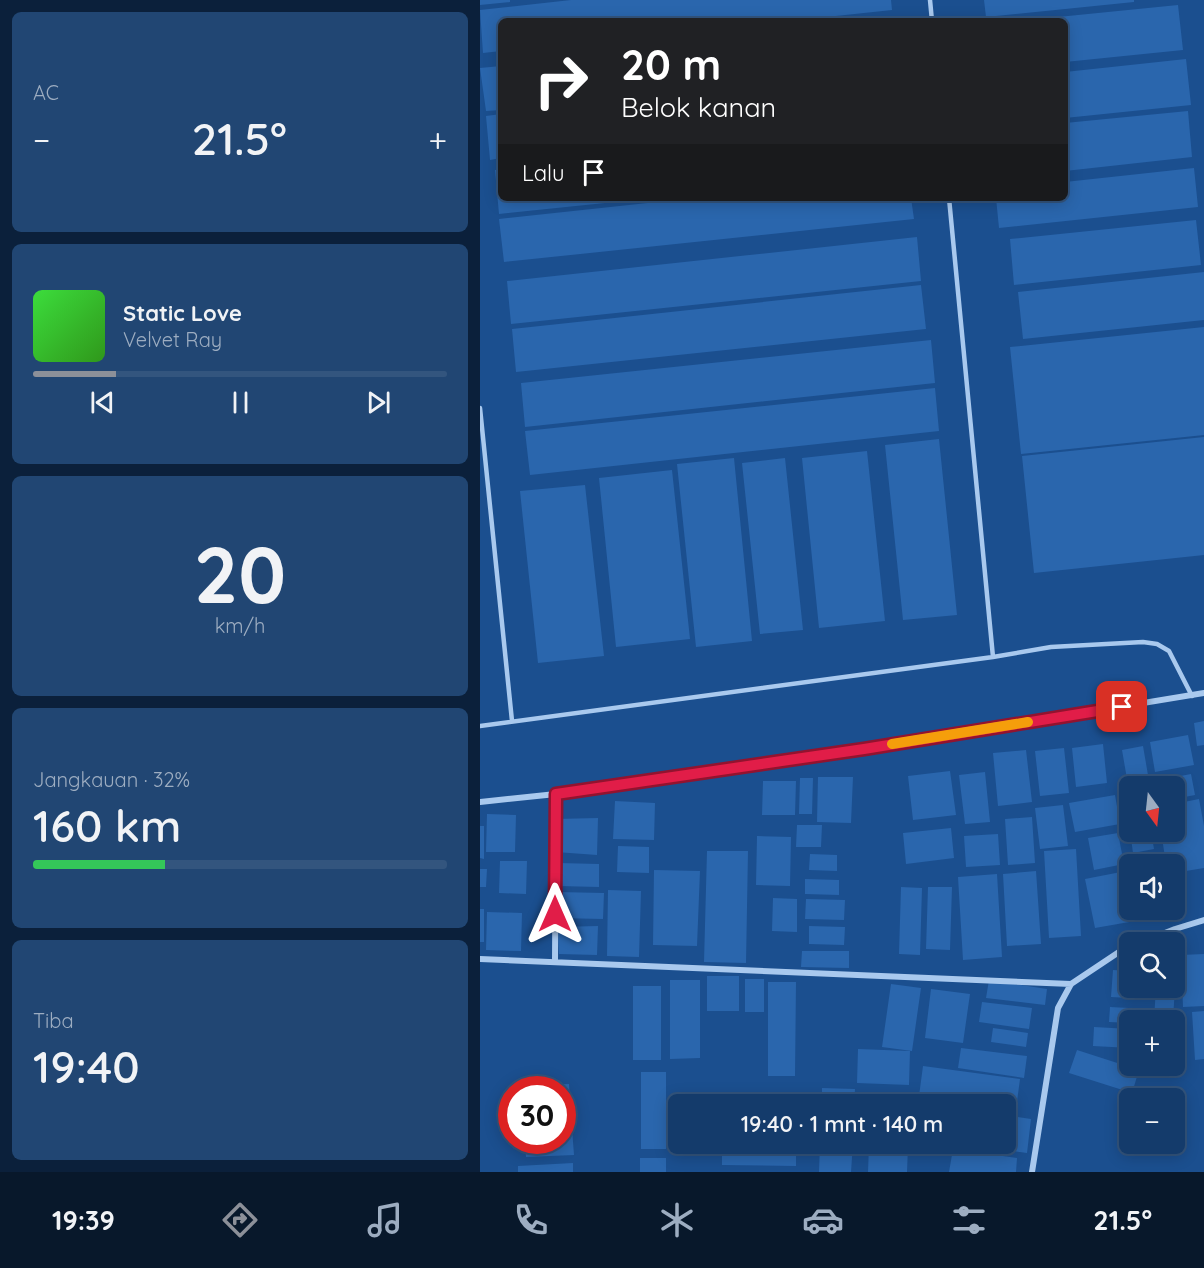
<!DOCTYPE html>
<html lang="id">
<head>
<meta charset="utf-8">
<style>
  body { margin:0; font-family:Quicksand,sans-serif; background:#214673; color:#f1f3f6; height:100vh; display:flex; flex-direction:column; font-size:22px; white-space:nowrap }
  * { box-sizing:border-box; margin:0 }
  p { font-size:20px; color:#9dadc1 }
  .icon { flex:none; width:33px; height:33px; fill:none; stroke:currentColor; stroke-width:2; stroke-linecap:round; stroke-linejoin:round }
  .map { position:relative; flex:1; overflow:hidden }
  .drawer { display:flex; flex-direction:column; gap:12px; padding:12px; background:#0b203b; width:480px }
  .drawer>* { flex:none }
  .hud { position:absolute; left:18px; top:18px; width:570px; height:183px; border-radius:9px; box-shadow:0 3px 15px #0003,0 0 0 2px #33557e; background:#202124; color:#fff; overflow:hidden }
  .needle { width:39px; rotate:165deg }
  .fabs { position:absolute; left:639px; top:776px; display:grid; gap:12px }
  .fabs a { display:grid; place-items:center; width:66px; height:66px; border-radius:9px; background:#143b6b; box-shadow:0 3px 15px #0003,0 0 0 2px #33557e; font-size:30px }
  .speed { position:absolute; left:18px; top:1076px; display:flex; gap:12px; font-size:30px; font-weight:700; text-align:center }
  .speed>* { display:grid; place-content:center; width:78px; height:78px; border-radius:50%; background:#143b6b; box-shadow:0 3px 15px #0003,0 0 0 2px #33557e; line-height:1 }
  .speed .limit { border:9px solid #d22; background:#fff; color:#111 }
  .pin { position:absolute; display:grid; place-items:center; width:51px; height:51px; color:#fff; margin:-26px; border-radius:12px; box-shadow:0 3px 9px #0006 }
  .me { position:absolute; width:66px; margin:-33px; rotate:0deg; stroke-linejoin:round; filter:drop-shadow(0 0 4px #0008) }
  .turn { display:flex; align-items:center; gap:21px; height:126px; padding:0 24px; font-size:27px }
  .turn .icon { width:78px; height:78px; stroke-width:2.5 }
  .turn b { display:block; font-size:42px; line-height:51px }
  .then { display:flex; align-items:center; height:57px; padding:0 24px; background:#0003; gap:12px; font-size:22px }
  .big { font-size:45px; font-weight:600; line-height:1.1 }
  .drawer .widget { flex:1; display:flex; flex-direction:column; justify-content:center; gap:9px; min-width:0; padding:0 21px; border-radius:9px; background:#214673 }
  .drawer .dial { align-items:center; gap:0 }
  .dial b { font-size:78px; line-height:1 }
  .song { display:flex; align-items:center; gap:18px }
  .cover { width:72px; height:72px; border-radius:9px; background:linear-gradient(135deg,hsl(120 70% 55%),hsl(110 70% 35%)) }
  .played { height:6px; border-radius:3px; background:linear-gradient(90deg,#8c9099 20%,#33557e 20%) }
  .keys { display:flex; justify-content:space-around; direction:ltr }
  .heat { display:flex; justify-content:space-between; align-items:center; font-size:33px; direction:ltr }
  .charge { height:9px; border-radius:4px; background:linear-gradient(90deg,#34c759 32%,#33557e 0) }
  .trip { position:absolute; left:188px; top:1094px; width:348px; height:60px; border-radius:9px; background:#143b6b; box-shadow:0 3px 15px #0003,0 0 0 2px #33557e; font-weight:600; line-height:60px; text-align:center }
  .tabs { display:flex; height:96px; justify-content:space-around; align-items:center; background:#08182b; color:#9dadc1 }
  .tabs .icon { width:42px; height:42px }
  .tabs .on { color:#8c9099 }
  .tabs b { font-size:27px; color:#f1f3f6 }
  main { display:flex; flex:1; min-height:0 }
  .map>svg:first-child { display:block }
</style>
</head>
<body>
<main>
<section class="drawer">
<div class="widget"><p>AC</p>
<div class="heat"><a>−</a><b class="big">21.5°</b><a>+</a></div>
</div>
<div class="widget">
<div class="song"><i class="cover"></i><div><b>Static Love</b><p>Velvet Ray</p></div></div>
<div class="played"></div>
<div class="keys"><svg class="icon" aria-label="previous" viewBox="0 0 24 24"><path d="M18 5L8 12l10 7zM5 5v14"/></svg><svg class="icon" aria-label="pause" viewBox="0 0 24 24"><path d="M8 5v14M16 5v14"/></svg><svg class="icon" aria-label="next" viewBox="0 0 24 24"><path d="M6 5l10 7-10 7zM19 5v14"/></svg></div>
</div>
<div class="widget dial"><b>20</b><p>km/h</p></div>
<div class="widget"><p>Jangkauan · 32%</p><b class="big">160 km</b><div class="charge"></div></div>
<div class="widget"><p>Tiba</p><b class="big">19:40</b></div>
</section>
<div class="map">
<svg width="724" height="1172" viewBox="0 0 724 1172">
  <rect width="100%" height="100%" fill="#1b4f8f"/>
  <path fill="#2a66ad" d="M0,0H30V2L0,5Z
    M91,0H411L412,10L309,21H21V51L3,53L0,10Z
    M504,0H654V2L506,17Z
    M698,5L703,50L585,62V21H558V19Z
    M706,59L711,105L585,118V72Z
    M21,66V110L6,111L0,68Z
    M708,111L712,157L585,171V123Z
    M21,114V158L10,160L6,116Z
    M714,168L718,207L519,228L516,198H585V182Z
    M15,170H21V198H154V200L19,214Z
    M214,198H431L434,219L24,262L19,219Z
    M716,220L721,265L534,285L530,239Z
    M437,237L441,281L31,324L27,281Z
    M724,272V320L543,339L538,292Z
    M441,285L446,329L36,372L32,329Z
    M724,327V435L541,454L530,347Z
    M451,340L455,383L45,427L41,383Z
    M455,388L459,431L50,475L45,431Z
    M724,437V555L554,573L542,456Z
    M459,439L477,615L423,620L405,445Z
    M387,451L405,621L339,628L322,458Z
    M254,458L272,641L216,647L197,464Z
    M305,458L323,630L280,634L262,463Z
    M192,470L210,639L136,647L119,478Z
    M105,485L124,656L58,663L40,491Z
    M724,721V745L717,746L714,723Z
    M708,735L714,765L675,772L670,742Z
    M623,744L627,783L596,787L592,748Z
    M663,746L668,775L647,779L642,750Z
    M584,748L589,793L560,796L555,751Z
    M546,750L552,802L518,806L513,753Z
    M470,771L476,815L433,820L428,776Z
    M505,772L510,822L485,824L479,775Z
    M711,774L715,795L694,799V786H670L669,782Z
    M338,777H373L371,823L337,822Z
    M320,778H333L332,814H319Z
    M283,781H316L315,815H282Z
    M650,790V826H648L642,792Z
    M635,795L640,824L595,832L589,803Z
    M719,799L724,826V868L694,873V864H686L681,831H694V804Z
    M135,801L175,803L174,840L133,839Z
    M583,805L588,846L560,849L555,808Z
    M7,814L36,815L35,852H6Z
    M552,817L555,863L528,865L525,819Z
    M118,818L117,855L76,852V819Z
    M317,825H342L341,847H316Z
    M0,826H4V859L0,858Z
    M471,828L474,858L426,864L423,833Z
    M650,831H671L674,849L653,853Z
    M638,833L644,864L614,870L608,838Z
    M518,834L520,865L486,867L484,836Z
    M277,836L311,837L310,886L276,885Z
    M138,846L169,847V873L137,872Z
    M596,849L601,936L569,938L564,851Z
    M227,851H268L266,963L224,962Z
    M330,854L357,855V871L329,870Z
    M678,858L679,864H651V863Z
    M20,861H47L46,894L19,893Z
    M78,863L119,864V887L78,886Z
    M0,869H7L6,887H0Z
    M174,870L220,871L217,946L173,945Z
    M556,871L561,944L527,946L523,874Z
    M646,871L650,888V909H653L655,921L615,928L605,879Z
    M517,874L522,957L483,960L478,877Z
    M325,879L359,880V895L325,894Z
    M421,887L442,888L440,955L419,954Z
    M448,887H472L470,950L446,949Z
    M128,890L161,891L159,957L127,956Z
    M77,892L124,893L123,919L77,918Z
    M293,898L317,899V932L292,931Z
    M326,899L365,900L364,920L325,919Z
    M0,909H4V942H0Z
    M7,912L42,913L41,951L6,950Z
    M118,926L117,955L79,954L78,927Z
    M329,926L365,927L364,945L329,944Z
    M322,951H369V968L321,967Z
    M724,954V1006L703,1007L701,955Z
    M633,970L650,971V987H666V999L631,997Z
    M227,976H259V1011H227Z
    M265,979H284V1012H265Z
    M190,980H220V1058L190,1059Z
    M509,980L567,989L565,1005L506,998Z
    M288,982H316L315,1076H288Z
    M411,984L441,988L432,1051L402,1047Z
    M153,986H181V1060H153Z
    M676,987H695L693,1020H674Z
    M451,989L490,994L483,1043L445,1038Z
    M502,1002L552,1008L549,1029L499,1022Z
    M630,1007L668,1009V1020H650V1023L629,1022Z
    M724,1011V1059L715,1060L712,1012Z
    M614,1027L650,1029V1048L613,1046Z
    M513,1028L548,1033L546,1047L511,1042Z
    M481,1048L547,1056L544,1078L478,1068Z
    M378,1049L430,1051L429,1085L377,1083Z
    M597,1050L659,1070L652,1093L589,1073Z
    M443,1066L540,1079L536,1109L525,1108V1104H496L439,1096Z
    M161,1072H186V1149H161Z
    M89,1084L91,1117H82V1089H40V1086Z
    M342,1088L375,1089L374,1104H342Z
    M257,1092H329V1104H257Z
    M379,1094L433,1095V1104H379Z
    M525,1115L551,1119L547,1153L485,1144L525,1143Z
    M92,1128L94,1155L46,1157L45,1140H82V1129Z
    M242,1143H316V1166L242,1165Z
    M340,1143H373L371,1172H339Z
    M389,1145L428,1146L427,1172H388Z
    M473,1149L537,1158L536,1172H469Z
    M160,1158H186V1172H160Z
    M93,1163V1172H38V1166Z"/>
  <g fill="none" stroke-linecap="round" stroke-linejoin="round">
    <path stroke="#a9c9ee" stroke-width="4.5" d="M450,0L452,21
      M469,198L513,657
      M0,408L32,721
      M0,726L513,657L571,647L663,642L677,644L689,651L712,696"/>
    <path stroke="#a9c9ee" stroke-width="6" d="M0,802L76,794L384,749L724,693
      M662,942L695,929L724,920
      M0,959L591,984
      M75,961L76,794
      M552,1172L578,1008L591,984L642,950L650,947"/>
  </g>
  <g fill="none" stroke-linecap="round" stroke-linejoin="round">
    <defs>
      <path id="route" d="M75,914L76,794L384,749L642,707"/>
    </defs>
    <use href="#route" stroke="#92132f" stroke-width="15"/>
    <use href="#route" stroke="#e11d48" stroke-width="10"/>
    <path stroke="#f59e0b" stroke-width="10" d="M412,744L548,722"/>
  </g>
</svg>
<div class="fabs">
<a><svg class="needle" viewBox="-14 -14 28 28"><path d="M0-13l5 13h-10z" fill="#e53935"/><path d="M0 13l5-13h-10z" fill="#9dadc1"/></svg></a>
<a><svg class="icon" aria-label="sound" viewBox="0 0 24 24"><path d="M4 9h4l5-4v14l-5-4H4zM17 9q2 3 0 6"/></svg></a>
<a><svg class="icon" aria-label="search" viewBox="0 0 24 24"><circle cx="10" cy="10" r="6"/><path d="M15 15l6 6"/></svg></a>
<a>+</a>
<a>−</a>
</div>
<div class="speed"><div class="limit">30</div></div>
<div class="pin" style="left:642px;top:707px;background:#d93025"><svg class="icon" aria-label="arrive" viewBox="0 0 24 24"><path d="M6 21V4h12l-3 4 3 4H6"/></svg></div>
<svg class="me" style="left:75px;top:914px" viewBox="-20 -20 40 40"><path d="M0-17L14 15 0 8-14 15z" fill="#e11d48" stroke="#fff" stroke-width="4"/></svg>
<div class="trip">19:40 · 1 mnt · 140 m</div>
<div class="hud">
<div class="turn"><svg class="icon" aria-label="right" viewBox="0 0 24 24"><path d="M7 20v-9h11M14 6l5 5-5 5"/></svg><div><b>20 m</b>Belok kanan</div></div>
<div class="then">Lalu<svg class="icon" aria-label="arrive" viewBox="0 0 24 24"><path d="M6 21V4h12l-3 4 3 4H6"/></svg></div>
</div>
</div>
</main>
<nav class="tabs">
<b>19:39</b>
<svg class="icon on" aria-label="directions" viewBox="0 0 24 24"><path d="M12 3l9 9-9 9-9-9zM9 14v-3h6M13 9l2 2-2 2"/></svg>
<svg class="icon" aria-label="music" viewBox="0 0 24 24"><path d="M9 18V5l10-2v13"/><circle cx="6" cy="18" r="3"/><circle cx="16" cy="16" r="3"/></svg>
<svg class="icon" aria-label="phone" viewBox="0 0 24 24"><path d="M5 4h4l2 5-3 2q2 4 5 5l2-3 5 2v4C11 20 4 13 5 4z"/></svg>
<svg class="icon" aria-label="climate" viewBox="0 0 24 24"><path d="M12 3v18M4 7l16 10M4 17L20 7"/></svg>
<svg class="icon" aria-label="car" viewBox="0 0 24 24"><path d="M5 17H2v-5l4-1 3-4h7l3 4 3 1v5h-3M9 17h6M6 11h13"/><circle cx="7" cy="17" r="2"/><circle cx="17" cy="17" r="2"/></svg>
<svg class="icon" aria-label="filters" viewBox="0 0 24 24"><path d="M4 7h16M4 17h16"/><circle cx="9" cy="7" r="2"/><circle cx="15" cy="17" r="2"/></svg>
<b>21.5°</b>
</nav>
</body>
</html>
